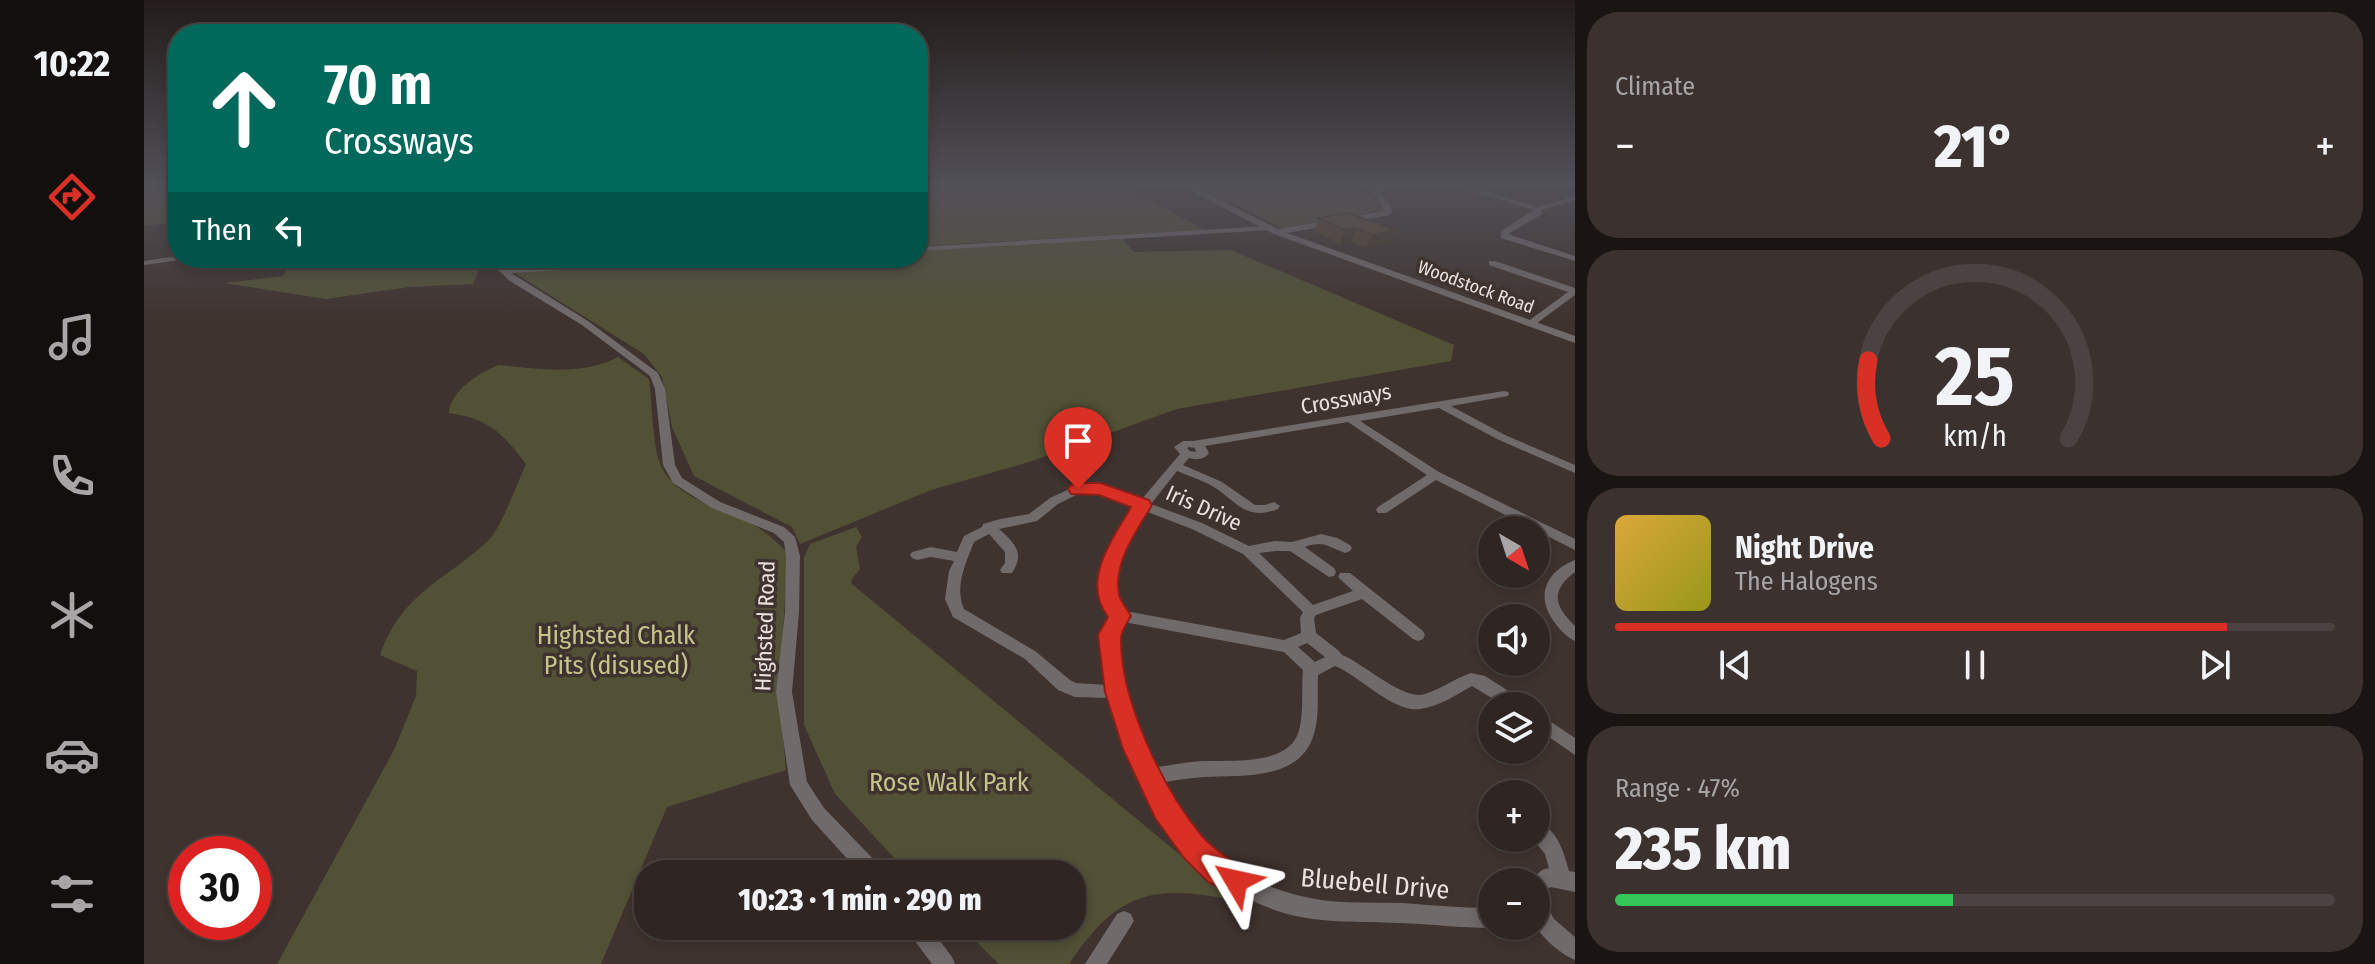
<!DOCTYPE html>
<html lang="en">
<head>
<meta charset="utf-8">
<style>
  body { margin:0; font-family:"Fira Sans Condensed",sans-serif; background:#3b3230; color:#f1f3f6; height:100vh; display:flex; flex-direction:column; font-size:30px; white-space:nowrap }
  * { box-sizing:border-box; margin:0 }
  p { font-size:26px; color:#a7a5a6 }
  .icon { flex:none; width:44px; height:44px; fill:none; stroke:currentColor; stroke-width:2; stroke-linecap:round; stroke-linejoin:round }
  .map { position:relative; flex:1; overflow:hidden }
  .details { display:flex; flex-direction:column; gap:12px; padding:12px; background:#1a1513; width:800px }
  .details>* { flex:none }
  .hud { position:absolute; left:24px; top:24px; width:760px; height:244px; border-radius:32px; box-shadow:0 4px 12px #0003,0 0 0 2px #4a4341; background:#00695c; color:#fff; overflow:hidden }
  .needle { width:52px; rotate:141deg }
  .controls { position:absolute; left:1334px; top:516px; display:grid; gap:16px }
  .controls a { display:grid; place-items:center; width:72px; height:72px; border-radius:50%; background:#2f2623; box-shadow:0 4px 12px #0003,0 0 0 2px #4a4341; font-size:40px }
  .speed { position:absolute; left:24px; top:836px; display:flex; gap:16px; font-size:40px; font-weight:700; text-align:center }
  .speed>* { display:grid; place-content:center; width:104px; height:104px; border-radius:50%; background:#2f2623; box-shadow:0 4px 12px #0003,0 0 0 2px #4a4341; line-height:1 }
  .speed .limit { border:12px solid #d22; background:#fff; color:#111 }
  .pin { position:absolute; display:grid; place-items:center; width:68px; height:68px; color:#fff; margin:-82px -34px; border-radius:50% 50% 50% 0; rotate:-45deg; box-shadow:0 0 8px #0007 }
  .pin .icon { rotate:45deg }
  .me { position:absolute; width:88px; margin:-44px; rotate:306deg; stroke-linejoin:round; filter:drop-shadow(0 0 6px #0008) }
  .turn { display:flex; align-items:center; gap:28px; height:168px; padding:0 24px; font-size:36px }
  .turn .icon { width:104px; height:104px; stroke-width:2.5 }
  .turn b { display:block; font-size:56px; line-height:68px }
  .then { display:flex; align-items:center; height:76px; padding:0 24px; background:#0003; gap:16px; font-size:30px }
  .big { font-size:60px; font-weight:800; line-height:1.1 }
  .details .tile { flex:1; display:flex; flex-direction:column; justify-content:center; gap:12px; min-width:0; padding:0 28px; border-radius:32px; background:#3b3230 }
  .details .dial { align-items:center; gap:0 }
  .dial svg { height:208px; overflow:visible; fill:none; stroke:#4a4341; stroke-width:7; stroke-linecap:round; text-anchor:middle }
  .dial text { fill:#f1f3f6; stroke:none }
  .song { display:flex; align-items:center; gap:24px }
  .cover { width:96px; height:96px; border-radius:12px; background:linear-gradient(135deg,hsl(40 70% 55%),hsl(60 70% 35%)) }
  .played { height:8px; border-radius:4px; background:linear-gradient(90deg,#d93025 85%,#4a4341 85%) }
  .keys { display:flex; justify-content:space-around; direction:ltr }
  .heat { display:flex; justify-content:space-between; align-items:center; font-size:44px; direction:ltr }
  .charge { height:12px; border-radius:6px; background:linear-gradient(90deg,#34c759 47%,#4a4341 0) }
  .trip { position:absolute; left:490px; top:860px; width:452px; height:80px; border-radius:32px; background:#2f2623; box-shadow:0 4px 12px #0003,0 0 0 2px #4a4341; font-weight:800; line-height:80px; text-align:center }
  main { display:flex; flex:1; min-height:0 }
  .menu { display:flex; flex-direction:column; width:144px; justify-content:space-around; align-items:center; background:#130f0e; color:#a7a5a6 }
  .menu .icon { width:56px; height:56px }
  .menu .selected { color:#d93025 }
  .menu b { font-size:36px; color:#f1f3f6 }
  .map>svg:first-child { display:block }
</style>
</head>
<body>
<main>
<nav class="menu">
<b>10:22</b>
<svg class="icon selected" aria-label="directions" viewBox="0 0 24 24"><path d="M12 3l9 9-9 9-9-9zM9 14v-3h6M13 9l2 2-2 2"/></svg>
<svg class="icon" aria-label="music" viewBox="0 0 24 24"><path d="M9 18V5l10-2v13"/><circle cx="6" cy="18" r="3"/><circle cx="16" cy="16" r="3"/></svg>
<svg class="icon" aria-label="phone" viewBox="0 0 24 24"><path d="M5 4h4l2 5-3 2q2 4 5 5l2-3 5 2v4C11 20 4 13 5 4z"/></svg>
<svg class="icon" aria-label="climate" viewBox="0 0 24 24"><path d="M12 3v18M4 7l16 10M4 17L20 7"/></svg>
<svg class="icon" aria-label="car" viewBox="0 0 24 24"><path d="M5 17H2v-5l4-1 3-4h7l3 4 3 1v5h-3M9 17h6M6 11h13"/><circle cx="7" cy="17" r="2"/><circle cx="17" cy="17" r="2"/></svg>
<svg class="icon" aria-label="filters" viewBox="0 0 24 24"><path d="M4 7h16M4 17h16"/><circle cx="9" cy="7" r="2"/><circle cx="15" cy="17" r="2"/></svg>
</nav>
<div class="map">
<svg width="1431" height="964" viewBox="0 0 1431 964">
  <rect width="100%" height="100%" fill="#3f332f"/>
  <path fill="#525136" d="M0,184H34V222L0,226Z
    M774,184H975L1061,230L774,246Z
    M1048,184H1205L1229,197L1238,210L1138,228Z
    M978,239L990,252L1087,250L1310,345L1307,361L1033,409L885,462L787,490L656,544L648,527L550,476L528,427L518,377L500,354L369,272L610,258H774V250Z
    M149,258H243L267,264L335,270L329,284L265,287L182,299L80,283L139,276Z
    M474,357L505,379C508,403 508,430 513,454C522,495 567,504 599,519C616,527 631,540 644,553L635,693L642,770L523,807L457,964H133L250,750L272,696L273,671L236,655C258,593 299,582 344,541C356,530 374,482 382,464C358,433 346,419 305,413C306,391 336,372 355,365C393,369 440,376 474,357Z
    M712,527L718,537L712,547L716,569L707,580L708,584L1092,901C1009,883 973,892 925,964H855L816,926H928V874H765L691,794L660,725V558L666,544Z"/>
  <g fill="none" stroke-linecap="round" stroke-linejoin="round">
    <path fill="#716a6b" fill-rule="evenodd" d="M1305,184H1316L1393,207L1431,196V200L1397,210L1398,214L1364,234L1431,256V261L1357,238V231L1390,210Z
      M1340,184H1351L1356,187L1353,189Z
      M1124,226L1128,228L1127,230L774,251V247Z
      M34,256V258H38L37,260L0,265V261Z
      M246,258H267L314,265L350,263L348,258H356L362,268L542,258H588L584,260L367,273L444,321L514,373L521,389L531,465L538,478L576,502L640,527L651,537L656,556L655,612L648,692L663,782L680,808L737,867L740,874H717L668,820L646,785L632,692L641,612L642,556L640,542L630,533L568,508L529,483L519,465L511,389L506,376L438,325L366,281L352,268L314,269L250,260Z
      M1345,261H1351L1431,288V295L1389,326H1383V322L1424,292L1345,265Z
      M1360,391L1364,392L1365,394L1364,396L1307,406L1361,435L1431,465V473L1353,439L1295,408L1216,421L1295,472L1431,539V550L1292,480L1242,513H1234L1232,510L1234,507L1283,475L1204,422L1061,446L1065,453C1060,460 1052,460 1045,458L1039,465L1078,482L1111,505H1121L1130,502L1136,506L1134,509C1102,521 1094,503 1070,487C1058,480 1045,476 1033,471L1007,504L1058,523L1105,546L1131,541L1148,542L1177,534L1193,538L1206,545L1208,548L1206,551L1201,553C1184,547 1180,540 1161,547L1190,568L1192,572L1190,576L1185,577L1146,551H1131L1115,553L1169,605L1209,591L1194,577L1196,573H1206L1279,631L1281,635L1279,639L1274,641L1269,639L1218,599L1172,615L1170,618L1172,633L1195,651L1198,655C1221,664 1259,701 1281,694C1298,689 1311,678 1327,673L1341,676L1380,701L1382,706H1361L1328,686C1312,695 1294,707 1276,709C1249,713 1216,676 1191,666L1174,675C1173,695 1176,718 1169,737C1154,781 1096,775 1060,777C1045,778 1031,780 1016,783C1051,849 1103,889 1177,900C1203,904 1230,902 1257,903C1287,905 1317,908 1348,908V926H1353L1348,928C1317,928 1287,924 1256,923C1217,921 1178,924 1140,913C1038,882 995,793 967,698L931,697L914,690L881,659L809,617L801,599L805,571L810,561L787,557L773,560L768,558L766,555L768,552L787,547L813,552L820,536L838,527L839,524L856,519L885,514L906,498L934,485H957L997,500L1036,454L1030,447L1039,441H1049ZM1045,447L1051,448L1052,452L1046,451L1043,448ZM936,493H956L991,507C974,532 950,566 960,598C961,604 966,610 969,615C952,639 957,659 963,685L932,683L926,680L891,651L820,609C810,587 822,563 830,542L845,534L861,552V563L856,570L858,573H868C881,553 871,543 855,529L893,521L914,504ZM1001,511L1048,529L1099,554L1159,612L1156,618L1157,633L1140,640L981,611C961,574 980,543 1001,511ZM980,622L1140,652L1159,670C1157,689 1161,722 1152,738C1137,765 1085,760 1059,761C1042,762 1026,765 1009,768C996,741 965,662 973,633C974,629 977,626 980,622ZM1163,643L1181,657L1171,662L1154,647Z
      M1431,560V572C1406,591 1410,605 1431,626V641C1423,637 1417,631 1411,623C1391,597 1401,572 1431,560Z
      M1392,712L1431,738V755L1392,728Z
      M1394,822C1414,830 1420,853 1425,871L1431,872V892L1407,887L1392,896V882H1384L1398,870L1405,868L1401,854L1388,838H1392V823Z
      M1392,896L1399,899L1410,919L1431,937V960C1420,956 1394,936 1392,924C1391,915 1392,905 1392,896Z
      M980,911L987,914L990,921L963,964H941L973,914Z
      M762,926H785L808,957L811,964H788L765,933Z"/>
    <path fill="#716a6b" fill-rule="evenodd" d="M1034,184H1044L1134,229L1240,211L1229,192L1236,184H1244L1237,192L1249,210L1246,215L1143,233L1431,336V343L1130,234Z"/>
  </g>
  <path fill="#52402b" d="M1204,213L1246,243L1222,248L1207,241L1196,244L1170,231L1175,218Z
    M331,258H343V260L332,261Z"/>
  <path fill="#423423" d="M1212,228L1207,241L1196,244L1201,230Z
    M1252,230L1246,243L1222,248L1228,235Z"/>
  <path fill="#5f4b32" stroke="#423423" stroke-width="2" d="M1204,213L1252,230L1228,235L1212,228L1201,230L1175,218Z"/>
  <linearGradient id="sky" x2="0" y2="1"><stop stop-color="#231c1a"/><stop offset="0.58" stop-color="#525058"/><stop offset="1" stop-color="#525058" stop-opacity="0"/></linearGradient>
  <rect width="1431" height="319" fill="url(#sky)"/>
  <path fill="#d93025" stroke="#8d1f18" stroke-width="2" d="M934,483H957L1005,500L1008,505C993,531 969,562 975,594C976,602 983,608 987,616C983,623 977,631 977,638C976,700 1019,789 1058,836C1071,852 1100,866 1107,881L1102,891L1092,896L1064,882L1040,858L1011,818L979,749L961,692L954,635L964,617C936,581 969,539 987,507L955,495L927,494L924,489L927,485Z"/>
  <g text-anchor="middle" dominant-baseline="central" stroke-width="7" stroke-linejoin="round" paint-order="stroke">
    <g font-size="18" fill="#eae2df" stroke="#3f332f">
      <text transform="translate(1332 287) rotate(20)">Woodstock Road</text>
    </g>
    <g font-size="22" fill="#eae2df" stroke="#3f332f">
      <text transform="translate(1202 399) rotate(-10)">Crossways</text>
      <text transform="translate(1060 508) rotate(24)">Iris Drive</text>
      <text transform="translate(621 626) rotate(-88)">Highsted Road</text>
    </g>
    <g font-size="26" fill="#c5c58b" stroke="#3f332f">
      <text x="472" y="635">Highsted Chalk<tspan x="472" dy="30">Pits (disused)</tspan></text>
      <text x="805" y="782">Rose Walk Park</text>
    </g>
    <g font-size="26" fill="#eae2df" stroke="#3f332f">
      <text transform="translate(1231 884) rotate(5)">Bluebell Drive</text>
    </g>
  </g>
</svg>
<div class="controls">
<a><svg class="needle" viewBox="-14 -14 28 28"><path d="M0-13l5 13h-10z" fill="#e53935"/><path d="M0 13l5-13h-10z" fill="#a7a5a6"/></svg></a>
<a><svg class="icon" aria-label="sound" viewBox="0 0 24 24"><path d="M4 9h4l5-4v14l-5-4H4zM17 9q2 3 0 6"/></svg></a>
<a><svg class="icon" aria-label="layers" viewBox="0 0 24 24"><path d="M12 4l9 5-9 5-9-5zM3 14l9 5 9-5"/></svg></a>
<a>+</a>
<a>−</a>
</div>
<div class="speed"><div class="limit">30</div></div>
<div class="pin" style="left:934px;top:489px;background:#d93025"><svg class="icon" aria-label="arrive" viewBox="0 0 24 24"><path d="M6 21V4h12l-3 4 3 4H6"/></svg></div>
<svg class="me" style="left:1092px;top:881px" viewBox="-20 -20 40 40"><path d="M0-17L14 15 0 8-14 15z" fill="#d93025" stroke="#fff" stroke-width="4"/></svg>
<div class="trip">10:23 · 1 min · 290 m</div>
<div class="hud">
<div class="turn"><svg class="icon" aria-label="ahead" viewBox="0 0 24 24"><path d="M12 20V5M6 11l6-6 6 6"/></svg><div><b>70 m</b>Crossways</div></div>
<div class="then">Then<svg class="icon" aria-label="left" viewBox="0 0 24 24"><path d="M17 20v-9H6M10 6l-5 5 5 5"/></svg></div>
</div>
</div>
<section class="details">
<div class="tile"><p>Climate</p>
<div class="heat"><a>−</a><b class="big">21°</b><a>+</a></div>
</div>
<div class="tile dial"><svg viewBox="0 0 100 80">
<path d="M14 69A42 42 0 1 1 86 69"/>
<path d="M14 69A42 42 0 0 1 9 39" stroke="#d93025"/>
<text x="50" y="56" font-size="32" font-weight="700">25</text>
<text x="50" y="72" font-size="11">km/h</text>
</svg></div>
<div class="tile">
<div class="song"><i class="cover"></i><div><b>Night Drive</b><p>The Halogens</p></div></div>
<div class="played"></div>
<div class="keys"><svg class="icon" aria-label="previous" viewBox="0 0 24 24"><path d="M18 5L8 12l10 7zM5 5v14"/></svg><svg class="icon" aria-label="pause" viewBox="0 0 24 24"><path d="M8 5v14M16 5v14"/></svg><svg class="icon" aria-label="next" viewBox="0 0 24 24"><path d="M6 5l10 7-10 7zM19 5v14"/></svg></div>
</div>
<div class="tile"><p>Range · 47%</p><b class="big">235 km</b><div class="charge"></div></div>
</section>
</main>
</body>
</html>
